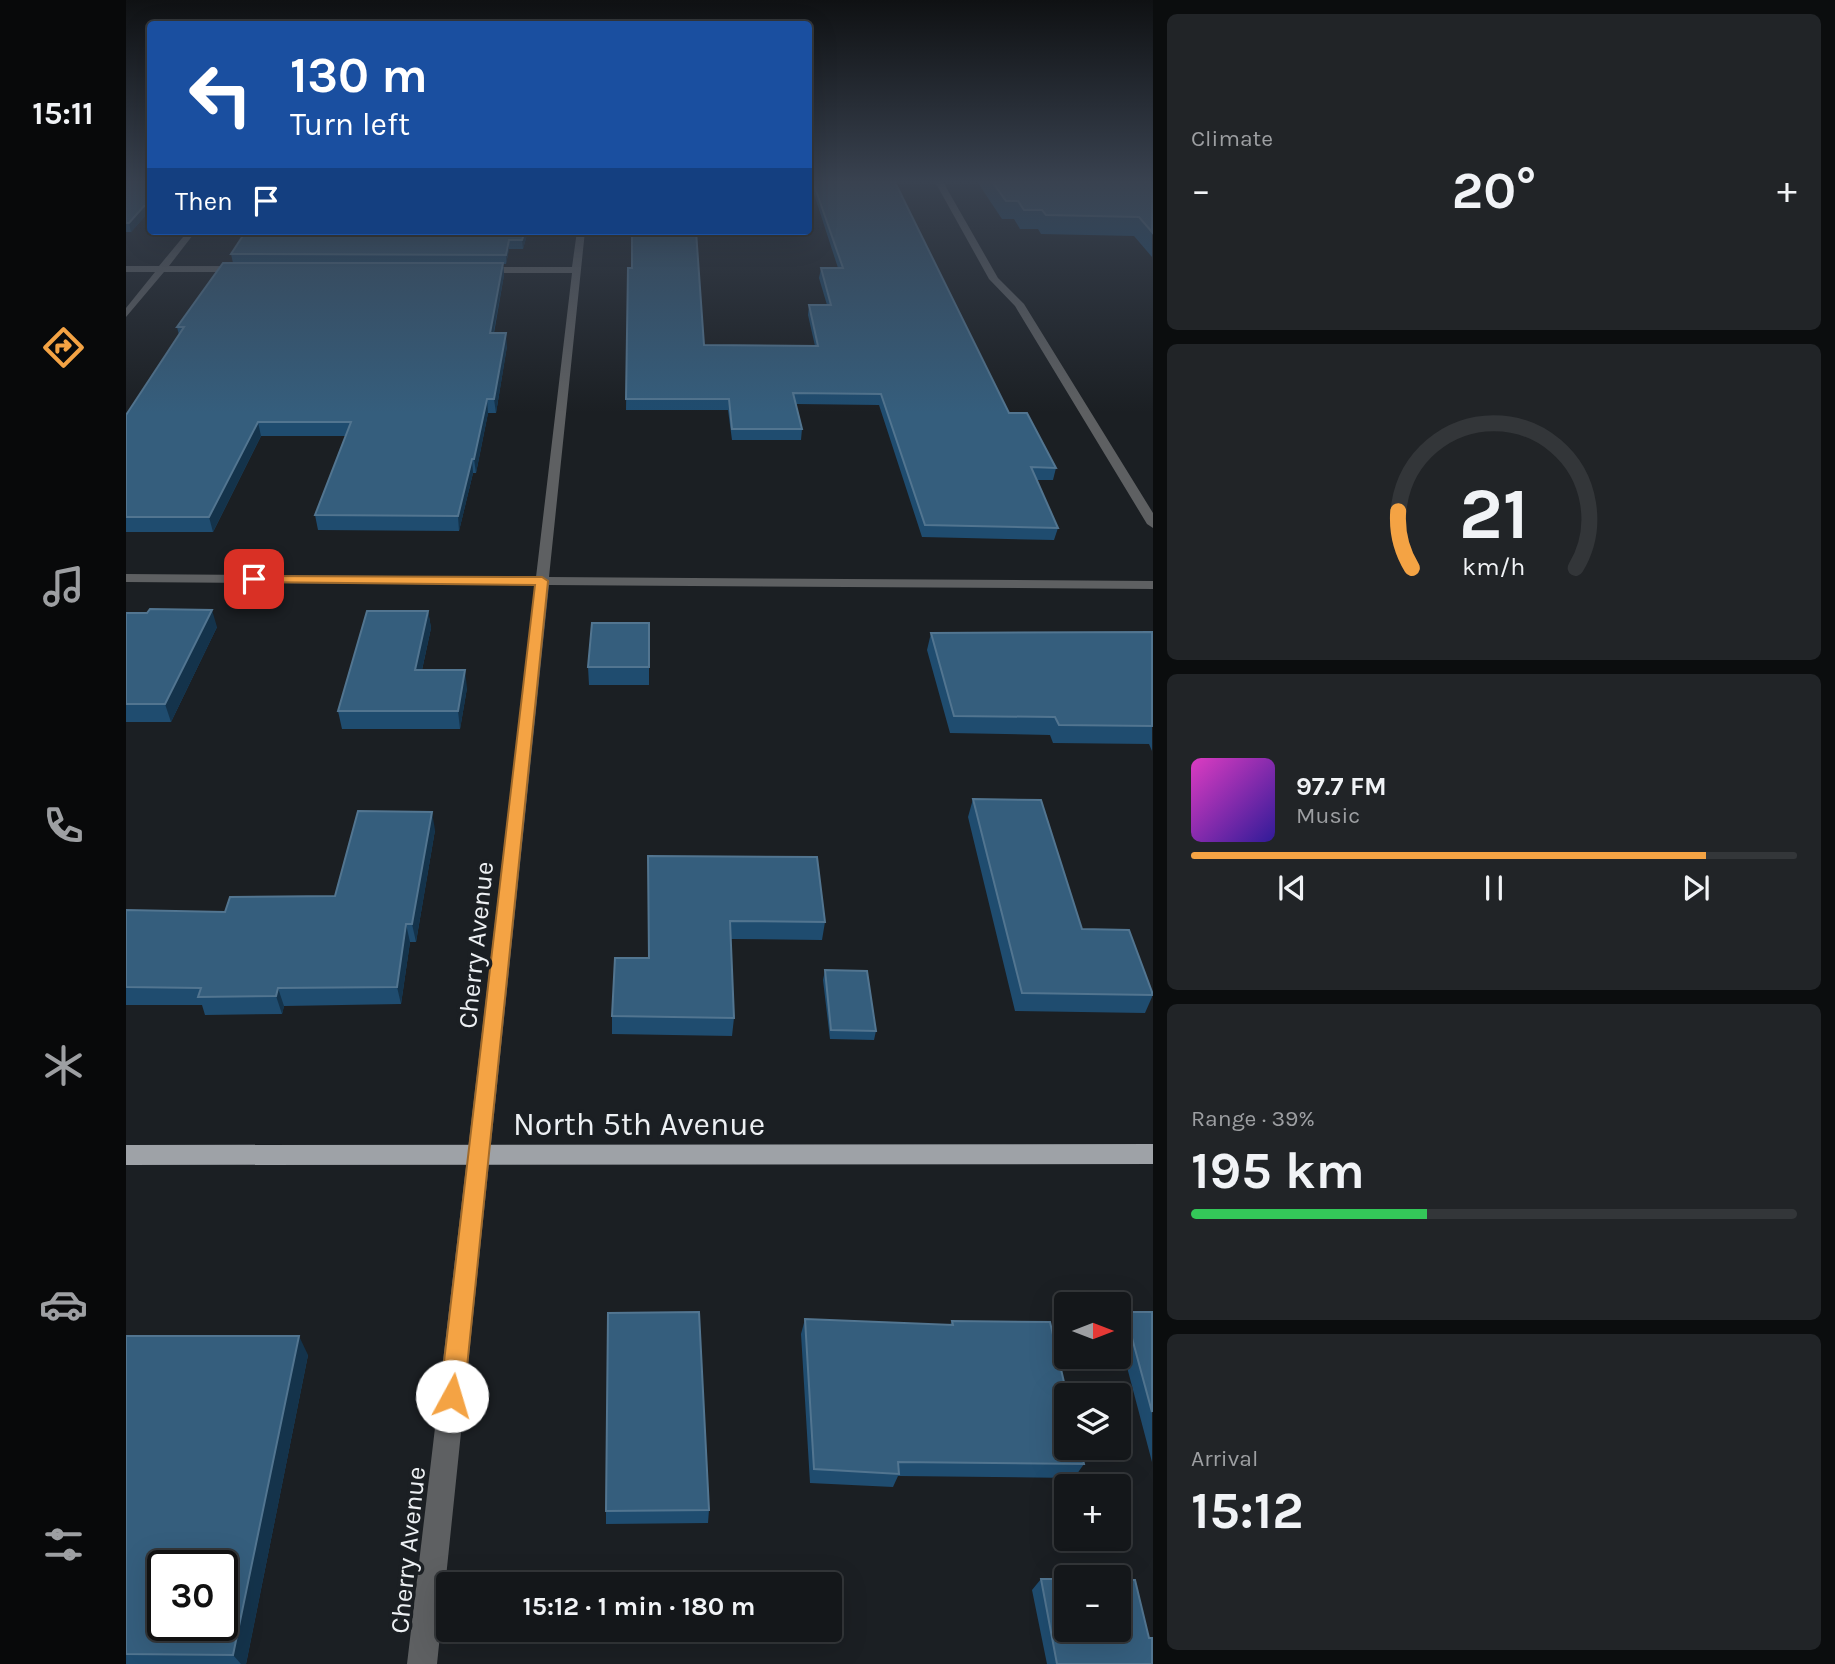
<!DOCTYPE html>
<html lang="en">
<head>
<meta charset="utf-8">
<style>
  body { margin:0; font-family:Karla,sans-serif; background:#212427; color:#f1f3f6; height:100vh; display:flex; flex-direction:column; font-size:26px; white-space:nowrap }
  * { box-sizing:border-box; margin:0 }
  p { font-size:23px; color:#9d9fa2 }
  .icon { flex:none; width:38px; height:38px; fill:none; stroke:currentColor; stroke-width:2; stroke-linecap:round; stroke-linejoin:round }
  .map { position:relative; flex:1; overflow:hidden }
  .sheet { display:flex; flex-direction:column; gap:14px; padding:14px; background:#0b0d0e; width:682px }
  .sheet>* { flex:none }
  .banner { position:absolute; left:21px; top:21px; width:665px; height:214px; border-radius:7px; box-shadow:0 7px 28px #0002,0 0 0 2px #333639; background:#1a4fa0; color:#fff; overflow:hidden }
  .needle { width:46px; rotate:90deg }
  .controls { position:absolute; left:928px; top:1292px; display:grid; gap:14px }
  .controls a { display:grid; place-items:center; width:77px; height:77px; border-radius:7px; background:#14171a; box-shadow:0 7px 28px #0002,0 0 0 2px #333639; font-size:35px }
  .speed { position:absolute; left:21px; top:1550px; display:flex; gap:14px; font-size:35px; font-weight:700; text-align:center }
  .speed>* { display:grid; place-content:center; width:91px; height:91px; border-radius:50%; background:#14171a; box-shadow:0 7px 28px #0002,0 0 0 2px #333639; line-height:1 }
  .speed .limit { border:4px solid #111; border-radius:10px; background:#fff; color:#111 }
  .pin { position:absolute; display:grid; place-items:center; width:60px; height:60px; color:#fff; margin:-30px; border-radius:14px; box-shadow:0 4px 10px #0006 }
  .me { position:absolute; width:77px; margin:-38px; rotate:6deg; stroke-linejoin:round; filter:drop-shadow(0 0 5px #0008) }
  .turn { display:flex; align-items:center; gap:24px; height:147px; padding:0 28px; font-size:32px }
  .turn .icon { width:91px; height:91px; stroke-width:2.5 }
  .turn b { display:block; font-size:49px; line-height:60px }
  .then { display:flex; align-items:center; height:66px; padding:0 28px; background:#0003; gap:14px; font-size:26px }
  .big { font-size:52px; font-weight:700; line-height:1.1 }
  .sheet .tile { flex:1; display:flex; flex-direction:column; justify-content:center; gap:10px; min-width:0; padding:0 24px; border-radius:10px; background:#212427 }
  .sheet .dial { align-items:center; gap:0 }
  .dial svg { height:182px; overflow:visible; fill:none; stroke:#333639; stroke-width:7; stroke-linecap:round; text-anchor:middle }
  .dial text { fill:#f1f3f6; stroke:none }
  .song { display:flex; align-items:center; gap:21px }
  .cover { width:84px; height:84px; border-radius:10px; background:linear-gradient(135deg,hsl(310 70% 55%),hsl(250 70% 35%)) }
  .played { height:7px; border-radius:4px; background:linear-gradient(90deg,#f4a344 85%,#333639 85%) }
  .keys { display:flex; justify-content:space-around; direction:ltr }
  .heat { display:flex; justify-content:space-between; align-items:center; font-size:38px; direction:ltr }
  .charge { height:10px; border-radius:5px; background:linear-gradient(90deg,#34c759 39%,#333639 0) }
  .trip { position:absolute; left:310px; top:1572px; width:406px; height:70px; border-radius:7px; background:#14171a; box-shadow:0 7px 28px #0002,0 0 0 2px #333639; font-weight:700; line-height:70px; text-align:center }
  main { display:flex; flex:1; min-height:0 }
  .menu { display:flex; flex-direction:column; width:126px; justify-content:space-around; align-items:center; background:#08090a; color:#9d9fa2 }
  .menu .icon { width:49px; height:49px }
  .menu .on { color:#f4a344 }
  .menu b { font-size:32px; color:#f1f3f6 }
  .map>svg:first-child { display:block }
</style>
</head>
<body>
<main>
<nav class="menu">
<b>15:11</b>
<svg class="icon on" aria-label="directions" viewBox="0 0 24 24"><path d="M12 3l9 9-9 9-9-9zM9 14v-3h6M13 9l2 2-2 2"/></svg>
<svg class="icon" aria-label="music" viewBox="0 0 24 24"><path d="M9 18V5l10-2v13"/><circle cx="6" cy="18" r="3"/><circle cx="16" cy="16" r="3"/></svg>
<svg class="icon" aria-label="phone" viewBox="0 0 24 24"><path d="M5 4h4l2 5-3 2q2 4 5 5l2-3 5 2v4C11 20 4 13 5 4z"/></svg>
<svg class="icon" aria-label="climate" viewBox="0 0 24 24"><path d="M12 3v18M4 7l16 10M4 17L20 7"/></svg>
<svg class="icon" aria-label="car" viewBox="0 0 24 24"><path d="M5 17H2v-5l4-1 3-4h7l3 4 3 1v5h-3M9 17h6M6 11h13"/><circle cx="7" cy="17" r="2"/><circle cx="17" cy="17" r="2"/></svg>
<svg class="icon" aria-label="filters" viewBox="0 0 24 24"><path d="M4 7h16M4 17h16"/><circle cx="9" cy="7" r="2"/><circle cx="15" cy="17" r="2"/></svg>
</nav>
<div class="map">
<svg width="1027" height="1664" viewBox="0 0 1027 1664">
  <rect width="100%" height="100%" fill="#1b1f23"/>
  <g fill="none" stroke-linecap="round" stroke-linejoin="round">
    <path fill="#5e6062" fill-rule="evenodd" d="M808,180H816L872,278L898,304L1027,513V528L1021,524L889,306L863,279Z
      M62,231H70L43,266H115L120,269L115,272H38L0,317V308L29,272H0V266H33Z
      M451,231H459L423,577L1027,581V589L423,585L311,1664H281L409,585L0,582V574L410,577L446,273H353L348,270L353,267H446Z"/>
    <path fill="#9ea2a7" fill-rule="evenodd" d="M1027,1144V1164L0,1165V1145Z"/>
  </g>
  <path fill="#1f4c6f" d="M0,180H24V214H21L5,232H0Z
    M682,180H768L883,413L930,468L927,480H911L932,528L928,540L796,537L753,405L670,404L676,429L675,440H606L602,410H500L502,268H506V231H595V234H570L578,345L689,346L682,315L683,305H701L693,278L695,268H712L687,191H682Z
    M850,180H1026V257L1008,236L915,234L912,229H894L888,219H876Z
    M120,231H402L397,249H383L380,264H377L378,275L368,333L381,346L370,413H362L350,473H347L333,531L192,530L189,515L220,436H135L87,532H0V415L53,335L51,327L107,263L105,254Z
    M302,611L305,628L296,670L341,688L334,729H216L212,711Z
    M0,613L91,627L45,722H0Z
    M523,623V685H463L462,667Z
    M1026,632V751L1023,744L927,743L924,735L824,733L801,650L805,633Z
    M847,799L956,929L1026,992V997L1019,1013L889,1011L842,817Z
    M309,830L290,942H284L275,1004L158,1006L156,1014L79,1015L76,1005H0V910L99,912L209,896Z
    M522,856L699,922L696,940L605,939L608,1018L606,1036L486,1034V1016L523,958Z
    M699,970L750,1031L748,1040L704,1039L697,980Z
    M999,1312H1026V1462L992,1333V1323Z
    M679,1319L824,1325L826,1321L958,1464L948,1478L772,1476L767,1487L684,1483L675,1334Z
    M0,1336L182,1355L120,1664H0Z
    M583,1510L582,1523L480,1524V1511Z
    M915,1579L1023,1638L1026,1664H921L906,1590Z"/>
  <path fill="#14334b" d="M18,206L21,214L5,232L3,223Z
    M399,231H402L397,249L396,240Z
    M383,240V249L380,264V255Z
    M377,263L378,275L365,346L364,333Z
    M380,333L381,346L370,413L368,399Z
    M361,399L362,413L350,473L348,459Z
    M132,422L135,436L87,532L83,517Z
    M346,459L347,473L333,531L332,516Z
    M86,610L91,627L45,722L39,704Z
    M302,611L305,628L292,688L289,670Z
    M339,670L341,688L334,729L332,711Z
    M306,812L309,830L290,942L286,924Z
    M280,924L284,942L275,1004L271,987Z
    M152,988L158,1006L156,1014L150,996Z
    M173,1336L182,1355L120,1664H115L107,1655Z"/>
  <path fill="#355e7d" stroke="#527590" stroke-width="2" fill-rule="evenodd" d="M0,180H24V206H18L3,223H0Z
    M682,180H768L883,413H901L930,468L905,467L932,528L799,525L755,394L667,393L676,429H606L603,399H500L502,268H506V231H570L578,345L692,346L683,305H705L695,268H717L687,182H682Z
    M865,180H1026V232L1013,217L920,215L916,210H898L892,201H880Z
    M120,231H399L396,240H383L380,255L105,254Z
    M97,263H377L364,333H380L368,399H361L348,459H346L332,516L189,515L225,422H132L83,517H0V415L58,327H51Z
    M24,609L86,610L39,704H0V613H21Z
    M241,611H302L289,670H339L332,711H212Z
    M466,623H523V667H462Z
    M1026,632V726L933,725L929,717L828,716L805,633Z
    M847,799L915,800L956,929L1003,930L1026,992V995L896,993Z
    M232,811L306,812L286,924H280L271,987L152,988L150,996L72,997L75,988L0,987V910L99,912L104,897L209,896Z
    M522,856L691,857L699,922L604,921L608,1018L486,1016L489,958H523Z
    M699,970L741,971L750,1031L705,1030Z
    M573,1312L583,1510L480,1511L482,1313Z
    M999,1312H1026V1412Z
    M679,1319L827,1325L826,1321L924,1322L941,1395H940V1447H954L958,1464L772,1462L773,1474L688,1469Z
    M0,1336H173L107,1655L0,1654ZM37,1566H96V1626H37Z
    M915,1579H940V1629H992V1580H1009L1023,1638H1026V1664H931Z"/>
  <linearGradient id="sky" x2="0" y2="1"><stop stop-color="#0f1113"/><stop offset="0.44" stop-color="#394250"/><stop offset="1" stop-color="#394250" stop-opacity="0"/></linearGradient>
  <rect width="1027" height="413" fill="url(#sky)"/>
  <path fill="#f4a344" stroke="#9f6a2c" stroke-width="2" d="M128,576L416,577L422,581L338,1396L334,1404L326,1408L317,1404L314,1396L409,585L124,582L122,579Z"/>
  <g text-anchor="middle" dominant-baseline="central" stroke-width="7" stroke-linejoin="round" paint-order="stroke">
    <g font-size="26" fill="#edf0f3" stroke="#1b1f23">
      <text transform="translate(350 945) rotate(-84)">Cherry Avenue</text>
      <text transform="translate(282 1550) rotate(-84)">Cherry Avenue</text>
    </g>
    <g font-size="32" fill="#edf0f3" stroke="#1b1f23">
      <text x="513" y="1124">North 5th Avenue</text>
    </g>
  </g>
</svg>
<div class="controls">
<a><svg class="needle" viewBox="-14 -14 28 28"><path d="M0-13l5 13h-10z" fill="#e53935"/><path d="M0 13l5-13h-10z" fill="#9d9fa2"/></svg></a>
<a><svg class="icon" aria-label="layers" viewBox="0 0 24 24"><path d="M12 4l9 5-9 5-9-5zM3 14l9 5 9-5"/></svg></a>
<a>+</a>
<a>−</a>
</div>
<div class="speed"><div class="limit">30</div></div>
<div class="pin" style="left:128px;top:579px;background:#d93025"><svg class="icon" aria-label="arrive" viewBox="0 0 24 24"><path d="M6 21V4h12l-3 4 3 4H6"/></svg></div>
<svg class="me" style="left:326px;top:1396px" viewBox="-20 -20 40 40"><circle r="19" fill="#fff"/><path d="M0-13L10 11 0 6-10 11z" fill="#f4a344"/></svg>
<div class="trip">15:12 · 1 min · 180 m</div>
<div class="banner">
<div class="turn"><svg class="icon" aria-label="left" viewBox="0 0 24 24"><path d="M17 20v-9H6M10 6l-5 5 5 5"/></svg><div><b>130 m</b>Turn left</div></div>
<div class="then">Then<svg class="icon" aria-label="arrive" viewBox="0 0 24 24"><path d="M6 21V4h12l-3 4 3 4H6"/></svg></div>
</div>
</div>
<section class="sheet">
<div class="tile"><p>Climate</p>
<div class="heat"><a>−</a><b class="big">20°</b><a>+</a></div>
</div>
<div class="tile dial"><svg viewBox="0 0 100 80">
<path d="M14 69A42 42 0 1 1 86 69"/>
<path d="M14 69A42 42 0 0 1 8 44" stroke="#f4a344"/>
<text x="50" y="56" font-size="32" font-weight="700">21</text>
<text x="50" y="72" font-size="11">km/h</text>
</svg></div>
<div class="tile">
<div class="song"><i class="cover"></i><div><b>97.7 FM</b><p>Music</p></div></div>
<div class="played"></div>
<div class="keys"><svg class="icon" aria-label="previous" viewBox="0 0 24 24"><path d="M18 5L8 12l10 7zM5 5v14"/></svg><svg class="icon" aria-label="pause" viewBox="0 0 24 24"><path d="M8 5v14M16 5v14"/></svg><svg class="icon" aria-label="next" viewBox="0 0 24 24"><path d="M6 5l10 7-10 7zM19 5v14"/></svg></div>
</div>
<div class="tile"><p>Range · 39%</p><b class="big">195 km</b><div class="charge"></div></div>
<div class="tile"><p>Arrival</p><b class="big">15:12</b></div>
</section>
</main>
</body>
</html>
